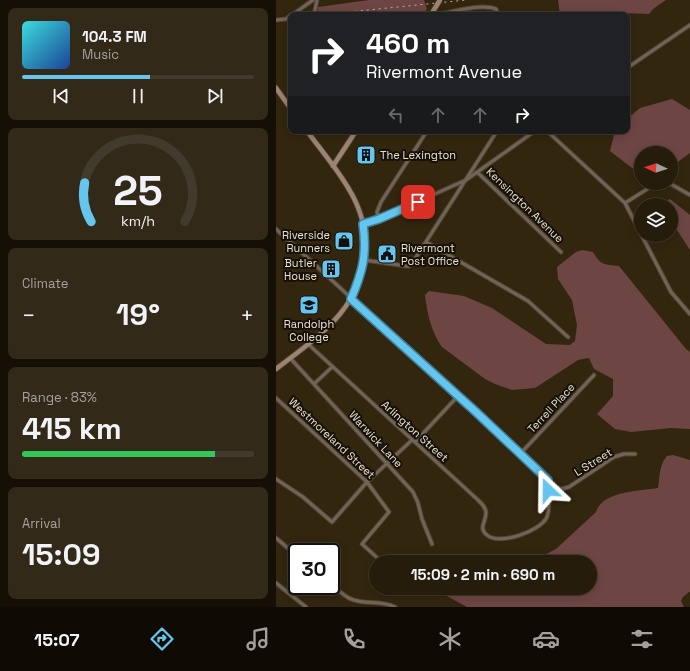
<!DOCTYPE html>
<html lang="en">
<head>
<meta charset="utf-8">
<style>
  body { margin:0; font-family:"Space Grotesk",sans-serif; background:#322919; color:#f1f3f6; height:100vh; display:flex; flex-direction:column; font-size:15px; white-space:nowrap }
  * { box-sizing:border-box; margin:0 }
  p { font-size:13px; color:#a4a19d }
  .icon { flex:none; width:22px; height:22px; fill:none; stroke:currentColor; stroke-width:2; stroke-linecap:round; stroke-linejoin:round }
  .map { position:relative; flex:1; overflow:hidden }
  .sheet { display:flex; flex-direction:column; gap:8px; padding:8px; background:#150f06; width:276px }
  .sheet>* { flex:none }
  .hud { position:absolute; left:12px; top:12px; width:342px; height:122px; border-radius:8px; box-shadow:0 2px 10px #0003,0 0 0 1px #423a2c; background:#202124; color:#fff; overflow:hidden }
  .needle { width:26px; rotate:274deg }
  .controls { position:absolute; left:358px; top:146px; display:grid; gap:8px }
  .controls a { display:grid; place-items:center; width:44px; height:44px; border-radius:50%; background:#261c0b; box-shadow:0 2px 10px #0003,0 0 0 1px #423a2c; font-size:20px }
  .speed { position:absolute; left:12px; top:543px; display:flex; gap:8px; font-size:20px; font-weight:700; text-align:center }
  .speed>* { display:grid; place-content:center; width:52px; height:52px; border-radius:50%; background:#261c0b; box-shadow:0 2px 10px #0003,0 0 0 1px #423a2c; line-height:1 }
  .speed .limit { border:2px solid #111; border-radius:6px; background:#fff; color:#111 }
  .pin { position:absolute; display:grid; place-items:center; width:34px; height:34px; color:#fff; margin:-17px; border-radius:8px; box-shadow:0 2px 6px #0006 }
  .me { position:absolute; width:44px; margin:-22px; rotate:337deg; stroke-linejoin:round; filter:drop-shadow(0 0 3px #0008) }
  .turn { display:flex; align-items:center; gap:14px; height:84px; padding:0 12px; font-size:18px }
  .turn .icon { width:52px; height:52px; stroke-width:2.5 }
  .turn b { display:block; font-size:28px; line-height:34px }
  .lanes { display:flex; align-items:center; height:38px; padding:0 12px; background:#0003; justify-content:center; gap:20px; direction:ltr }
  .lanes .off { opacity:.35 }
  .big { font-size:30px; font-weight:700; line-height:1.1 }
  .sheet .tile { flex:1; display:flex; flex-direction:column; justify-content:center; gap:6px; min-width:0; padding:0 14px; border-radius:8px; background:#322919 }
  .sheet .dial { align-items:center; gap:0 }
  .dial svg { height:104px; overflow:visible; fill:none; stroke:#423a2c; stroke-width:7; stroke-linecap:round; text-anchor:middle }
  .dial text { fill:#f1f3f6; stroke:none }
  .song { display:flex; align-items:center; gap:12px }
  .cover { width:48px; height:48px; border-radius:6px; background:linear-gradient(135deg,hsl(180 70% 55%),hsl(220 70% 35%)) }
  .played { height:4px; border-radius:2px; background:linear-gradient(90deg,#64c5ee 55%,#423a2c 55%) }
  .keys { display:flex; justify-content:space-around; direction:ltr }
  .heat { display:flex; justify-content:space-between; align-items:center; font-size:22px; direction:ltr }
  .charge { height:6px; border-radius:3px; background:linear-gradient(90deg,#34c759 83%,#423a2c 0) }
  .trip { position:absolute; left:93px; top:555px; width:228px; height:40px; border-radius:20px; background:#261c0b; box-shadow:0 2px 10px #0003,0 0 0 1px #423a2c; font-weight:700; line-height:40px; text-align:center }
  .tab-bar { display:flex; height:64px; justify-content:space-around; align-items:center; background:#0f0b04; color:#a4a19d }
  .tab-bar .icon { width:28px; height:28px }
  .tab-bar .on { color:#64c5ee }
  .tab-bar b { font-size:18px; color:#f1f3f6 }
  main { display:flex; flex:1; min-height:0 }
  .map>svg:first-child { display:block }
</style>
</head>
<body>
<main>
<section class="sheet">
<div class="tile">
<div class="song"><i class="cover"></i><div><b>104.3 FM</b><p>Music</p></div></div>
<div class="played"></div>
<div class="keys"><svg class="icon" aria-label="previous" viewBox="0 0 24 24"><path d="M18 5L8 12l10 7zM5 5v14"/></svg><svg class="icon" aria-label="pause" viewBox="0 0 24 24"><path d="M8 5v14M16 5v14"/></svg><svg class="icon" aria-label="next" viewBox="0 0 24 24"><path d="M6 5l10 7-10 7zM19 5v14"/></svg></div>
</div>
<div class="tile dial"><svg viewBox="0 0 100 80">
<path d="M14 69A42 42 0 1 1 86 69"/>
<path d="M14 69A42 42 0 0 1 9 39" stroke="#64c5ee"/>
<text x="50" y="56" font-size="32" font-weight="700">25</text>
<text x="50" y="72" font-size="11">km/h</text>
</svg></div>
<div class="tile"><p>Climate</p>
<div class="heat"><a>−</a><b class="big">19°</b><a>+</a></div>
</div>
<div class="tile"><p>Range · 83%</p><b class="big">415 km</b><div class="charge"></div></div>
<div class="tile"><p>Arrival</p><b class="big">15:09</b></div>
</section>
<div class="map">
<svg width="414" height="607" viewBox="0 0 414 607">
  <rect width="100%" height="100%" fill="#32260f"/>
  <path fill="#6d4644" d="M93,0H148L151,9L147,15H41L42,7Z
    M282,0H390L377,9L373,14L344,13L342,15H284Z
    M396,99L414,110V153L395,167V153H365V168H356L334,151L339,131H351V119L364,108Z
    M394,199L414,215V250L395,221V205H389V202Z
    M306,250L317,252C325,266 328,264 343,266L410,349L414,352V429L395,428L355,432L339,429L321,414L337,396V379L318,369L313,358L302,360L259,388L236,390L219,384L209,379L166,347C155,332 151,312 149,295L153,291L188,296L216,308L270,344L294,345L299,341L301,325L296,300L282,279L281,267L300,252Z
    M397,455L414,460V592H413L407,597L405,601L408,607H191L156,588H314V562H255L280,549L320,512C326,491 364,491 382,488C384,476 383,465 391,456Z"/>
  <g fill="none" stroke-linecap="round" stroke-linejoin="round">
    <defs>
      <path id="street" d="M16,15L37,0
        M38,15L41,0
        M161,15C176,12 205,3 220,9L222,15
        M0,20L10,19L15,15
        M351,68L414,25
        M271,131L349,203L395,292L414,314
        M201,172L285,252
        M393,183L414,195
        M349,203L381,183
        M103,219L101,212L105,202L151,131
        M87,224L103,219L190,180L259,131
        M0,229L281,487L286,489L293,487L338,457L348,454H359
        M150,242L252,301L292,337
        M88,260L130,266H133L137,262L221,131
        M32,344L202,500C205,503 210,507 210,513C210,522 202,528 211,535C223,546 265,531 271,517C275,506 272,491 272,480
        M14,358L137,492L142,503L146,519L156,544
        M38,384L56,367
        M0,398L91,482L113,512L86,544L106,562
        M139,442L182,396
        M244,454L318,375
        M0,479L27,497L56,522L91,482L136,440
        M0,538L21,556
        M0,583L30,607
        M55,584C61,589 68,596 75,599C89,605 105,600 119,607"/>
      <path id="secondary" d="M0,88L15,109
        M57,166L80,131
        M0,369C43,336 87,308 89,249C89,236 88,222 83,210C74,184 47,153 31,131"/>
    </defs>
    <use href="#street" stroke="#4f442f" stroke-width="5"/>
    <use href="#secondary" stroke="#4f442f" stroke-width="6"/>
    <use href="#street" stroke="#726359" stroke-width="3"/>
    <use href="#secondary" stroke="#9c8374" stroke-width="4.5"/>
    <path stroke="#bbb2a2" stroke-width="1" stroke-dasharray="2 4" stroke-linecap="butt" d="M43,15L190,0"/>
    <defs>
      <path id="secondary-bridge" d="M156,13L164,0"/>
    </defs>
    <use href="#secondary-bridge" stroke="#4f442f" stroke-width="6" stroke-linecap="butt"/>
    <use href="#secondary-bridge" stroke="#9c8374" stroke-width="4.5"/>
  </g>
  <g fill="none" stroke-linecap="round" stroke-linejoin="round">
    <defs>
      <path id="route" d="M142,202L103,219L87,224C91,254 87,271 75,299L200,412L272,480V490"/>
    </defs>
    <use href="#route" stroke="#41809b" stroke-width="10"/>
    <use href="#route" stroke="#64c5ee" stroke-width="7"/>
  </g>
  <defs>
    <symbol id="building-square" viewBox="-11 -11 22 22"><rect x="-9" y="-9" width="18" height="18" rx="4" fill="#64c5ee" stroke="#161007"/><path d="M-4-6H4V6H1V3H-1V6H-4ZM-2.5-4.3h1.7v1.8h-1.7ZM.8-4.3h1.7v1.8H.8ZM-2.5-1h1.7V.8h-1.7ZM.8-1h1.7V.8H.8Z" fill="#111"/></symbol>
    <symbol id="shop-square" viewBox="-11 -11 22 22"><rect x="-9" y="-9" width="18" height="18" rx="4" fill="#64c5ee" stroke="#161007"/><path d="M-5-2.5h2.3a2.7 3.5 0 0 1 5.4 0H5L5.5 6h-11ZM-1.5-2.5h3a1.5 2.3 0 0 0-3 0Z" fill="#111"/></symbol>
    <symbol id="civic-square" viewBox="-11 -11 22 22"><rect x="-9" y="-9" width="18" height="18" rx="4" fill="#64c5ee" stroke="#161007"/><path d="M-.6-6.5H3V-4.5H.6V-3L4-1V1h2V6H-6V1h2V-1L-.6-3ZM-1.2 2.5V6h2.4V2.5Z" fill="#111"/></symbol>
    <symbol id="university-square" viewBox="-11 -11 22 22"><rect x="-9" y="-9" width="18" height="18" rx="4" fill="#64c5ee" stroke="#161007"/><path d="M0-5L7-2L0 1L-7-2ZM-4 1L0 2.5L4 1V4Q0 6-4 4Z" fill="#111"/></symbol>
  </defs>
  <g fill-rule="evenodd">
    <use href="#building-square" x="79" y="144" width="22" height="22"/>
    <use href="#shop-square" x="57" y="230" width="22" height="22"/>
    <use href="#civic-square" x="100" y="243" width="22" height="22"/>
    <use href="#building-square" x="44" y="258" width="22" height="22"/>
    <use href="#university-square" x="22" y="294" width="22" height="22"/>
  </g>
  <g text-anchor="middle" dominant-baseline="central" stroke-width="4" stroke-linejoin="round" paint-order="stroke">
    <g font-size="11" fill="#eae2d4" stroke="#161007" text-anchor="start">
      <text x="104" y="155">The Lexington</text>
      <text x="54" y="235" text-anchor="end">Riverside<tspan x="54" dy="13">Runners</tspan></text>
      <text x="125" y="248">Rivermont<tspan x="125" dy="13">Post Office</tspan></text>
      <text x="41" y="263" text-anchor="end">Butler<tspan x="41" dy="13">House</tspan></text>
      <text x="33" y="324" text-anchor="middle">Randolph<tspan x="33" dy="13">College</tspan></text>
    </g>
    <g font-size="11" fill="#eae2d4" stroke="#161007">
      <text transform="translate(249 205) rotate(44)">Kensington Avenue</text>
      <text transform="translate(275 408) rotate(-47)">Terrell Place</text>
      <text transform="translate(139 431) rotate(42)">Arlington Street</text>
      <text transform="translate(56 438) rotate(43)">Westmoreland Street</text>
      <text transform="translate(100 439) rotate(47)">Warwick Lane</text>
      <text transform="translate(317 462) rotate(-32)">L Street</text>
    </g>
  </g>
</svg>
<div class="controls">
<a><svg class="needle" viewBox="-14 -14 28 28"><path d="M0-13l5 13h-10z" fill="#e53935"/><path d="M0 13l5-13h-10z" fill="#a4a19d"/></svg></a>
<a><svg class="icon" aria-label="layers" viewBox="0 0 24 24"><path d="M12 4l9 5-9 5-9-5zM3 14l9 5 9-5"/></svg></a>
</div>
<div class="speed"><div class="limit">30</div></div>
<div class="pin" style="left:142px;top:202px;background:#d93025"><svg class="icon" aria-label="arrive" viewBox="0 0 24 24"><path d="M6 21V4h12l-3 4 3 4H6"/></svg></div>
<svg class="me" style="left:272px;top:490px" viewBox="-20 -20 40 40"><path d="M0-17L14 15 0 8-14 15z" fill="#64c5ee" stroke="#fff" stroke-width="4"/></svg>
<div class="trip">15:09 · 2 min · 690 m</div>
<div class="hud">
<div class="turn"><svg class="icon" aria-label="right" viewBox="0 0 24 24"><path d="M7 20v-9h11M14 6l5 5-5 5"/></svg><div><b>460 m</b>Rivermont Avenue</div></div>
<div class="lanes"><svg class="icon off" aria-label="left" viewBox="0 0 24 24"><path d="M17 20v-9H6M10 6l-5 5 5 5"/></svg><svg class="icon off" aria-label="ahead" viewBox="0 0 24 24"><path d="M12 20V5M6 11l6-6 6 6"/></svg><svg class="icon off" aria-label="ahead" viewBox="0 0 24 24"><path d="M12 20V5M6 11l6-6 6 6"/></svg><svg class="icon" aria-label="right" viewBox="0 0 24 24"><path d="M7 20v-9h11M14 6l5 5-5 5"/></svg></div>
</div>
</div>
</main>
<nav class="tab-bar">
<b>15:07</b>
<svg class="icon on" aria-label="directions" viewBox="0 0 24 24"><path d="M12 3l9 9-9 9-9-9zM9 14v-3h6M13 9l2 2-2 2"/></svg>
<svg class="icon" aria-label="music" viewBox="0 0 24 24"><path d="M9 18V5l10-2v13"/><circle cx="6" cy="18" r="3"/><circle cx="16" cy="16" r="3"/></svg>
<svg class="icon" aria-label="phone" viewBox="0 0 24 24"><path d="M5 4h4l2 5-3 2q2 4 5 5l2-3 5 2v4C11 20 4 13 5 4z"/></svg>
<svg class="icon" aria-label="climate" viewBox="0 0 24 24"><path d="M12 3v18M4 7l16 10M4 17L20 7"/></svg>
<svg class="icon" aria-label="car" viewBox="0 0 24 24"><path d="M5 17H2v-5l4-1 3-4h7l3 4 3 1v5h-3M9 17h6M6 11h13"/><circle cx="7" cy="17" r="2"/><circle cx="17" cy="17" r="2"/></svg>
<svg class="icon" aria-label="filters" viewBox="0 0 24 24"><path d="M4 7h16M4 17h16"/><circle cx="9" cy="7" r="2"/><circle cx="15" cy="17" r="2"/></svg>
</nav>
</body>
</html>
